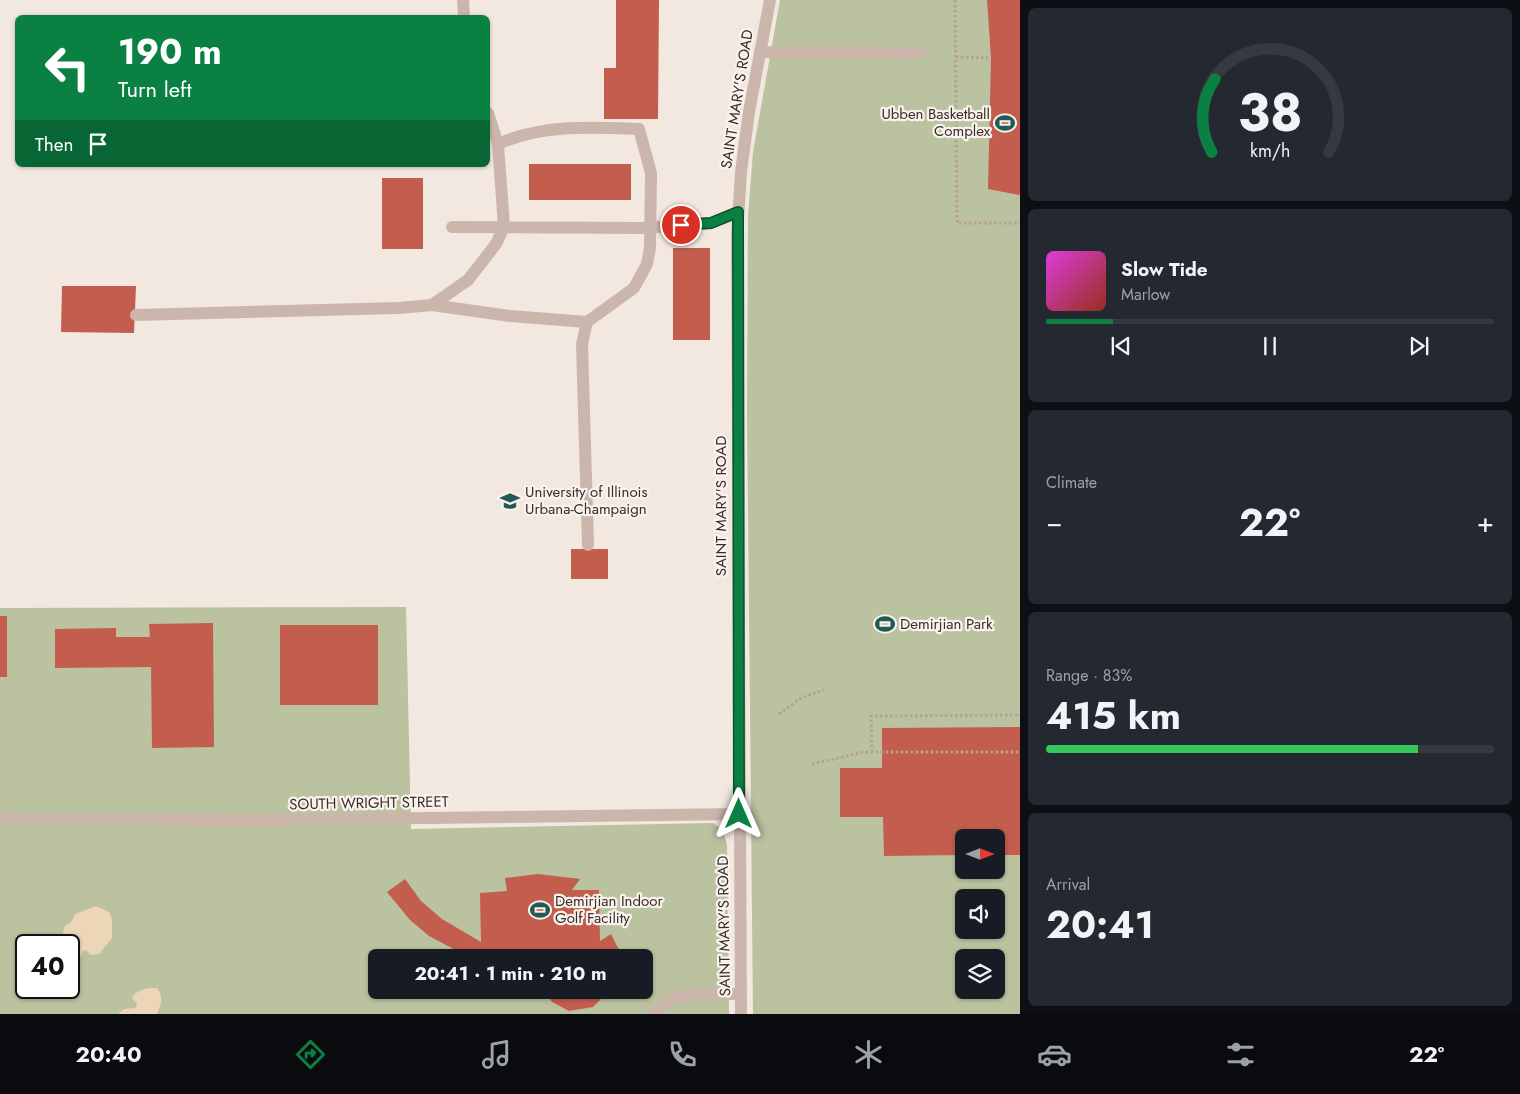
<!DOCTYPE html>
<html lang="en">
<head>
<meta charset="utf-8">
<style>
  body { margin:0; font-family:Jost,sans-serif; background:#242831; color:#f1f3f6; height:100vh; display:flex; flex-direction:column; font-size:19px; white-space:nowrap }
  * { box-sizing:border-box; margin:0 }
  p { font-size:16px; color:#9ea1a6 }
  .icon { flex:none; width:28px; height:28px; fill:none; stroke:currentColor; stroke-width:2; stroke-linecap:round; stroke-linejoin:round }
  .map { position:relative; flex:1; overflow:hidden }
  .details { display:flex; flex-direction:column; gap:8px; padding:8px; background:#0d0f14; width:500px }
  .details>* { flex:none }
  .top-card { position:absolute; left:15px; top:15px; width:475px; height:152px; border-radius:8px; box-shadow:0 1px 4px #0004; background:#0b8043; color:#fff; overflow:hidden }
  .needle { width:32px; rotate:90deg }
  .buttons { position:absolute; left:955px; top:829px; display:grid; gap:10px }
  .buttons a { display:grid; place-items:center; width:50px; height:50px; border-radius:8px; background:#171b24; box-shadow:0 1px 4px #0004; font-size:25px }
  .speed { position:absolute; left:15px; top:934px; display:flex; gap:10px; font-size:25px; font-weight:700; text-align:center }
  .speed>* { display:grid; place-content:center; width:65px; height:65px; border-radius:50%; background:#171b24; box-shadow:0 1px 4px #0004; line-height:1 }
  .speed .limit { border:2px solid #111; border-radius:8px; background:#fff; color:#111 }
  .pin { position:absolute; display:grid; place-items:center; width:42px; height:42px; color:#fff; margin:-21px; border:2px solid #fff; border-radius:50%; box-shadow:0 1px 5px #0007 }
  .me { position:absolute; width:55px; margin:-28px; rotate:0deg; stroke-linejoin:round; filter:drop-shadow(0 0 4px #0008) }
  .turn { display:flex; align-items:center; gap:18px; height:105px; padding:0 20px; font-size:22px }
  .turn .icon { width:65px; height:65px; stroke-width:2.5 }
  .turn b { display:block; font-size:35px; line-height:42px }
  .then { display:flex; align-items:center; height:48px; padding:0 20px; background:#0003; gap:10px; font-size:19px }
  .big { font-size:38px; font-weight:700; line-height:1.1 }
  .details .card { flex:1; display:flex; flex-direction:column; justify-content:center; gap:8px; min-width:0; padding:0 18px; border-radius:8px; background:#242831 }
  .details .dial { align-items:center; gap:0 }
  .dial svg { height:130px; overflow:visible; fill:none; stroke:#363941; stroke-width:7; stroke-linecap:round; text-anchor:middle }
  .dial text { fill:#f1f3f6; stroke:none }
  .song { display:flex; align-items:center; gap:15px }
  .cover { width:60px; height:60px; border-radius:8px; background:linear-gradient(135deg,hsl(300 70% 55%),hsl(10 70% 35%)) }
  .played { height:5px; border-radius:2px; background:linear-gradient(90deg,#0b8043 15%,#363941 15%) }
  .keys { display:flex; justify-content:space-around; direction:ltr }
  .heat { display:flex; justify-content:space-between; align-items:center; font-size:28px; direction:ltr }
  .charge { height:8px; border-radius:4px; background:linear-gradient(90deg,#34c759 83%,#363941 0) }
  .trip { position:absolute; left:368px; top:949px; width:285px; height:50px; border-radius:8px; background:#171b24; box-shadow:0 1px 4px #0004; font-weight:700; line-height:50px; text-align:center }
  .menu { display:flex; height:80px; justify-content:space-around; align-items:center; background:#090b0e; color:#9ea1a6 }
  .menu .icon { width:35px; height:35px }
  .menu .selected { color:#0b8043 }
  .menu b { font-size:22px; color:#f1f3f6 }
  main { display:flex; flex:1; min-height:0 }
  .map>svg:first-child { display:block }
</style>
</head>
<body>
<main>
<div class="map">
<svg width="1020" height="1014" viewBox="0 0 1020 1014">
  <rect width="100%" height="100%" fill="#f3e8e0"/>
  <path fill="#bac2a0" fill-rule="evenodd" d="M780,0H1020V1014H753L747,410L748,216L753,152ZM964,838H996V870H964ZM964,898H996V930H964ZM964,958H996V990H964Z
    M406,607L411,829L713,823L723,830L727,845L729,1014H0V608ZM26,945H69V988H26ZM376,958H644V990H376Z"/>
  <path fill="#edd5b8" d="M96,906L109,912L112,919V938L99,954L91,955L86,950L83,951L79,961L69,959V945H52L62,936L65,926L72,921L75,914Z
    M157,988C164,996 161,1005 157,1014H118L124,1009L136,1008L137,1004L132,998C137,989 147,988 157,988Z"/>
  <path fill="#c35d4e" d="M616,0H659L658,119H604V68H616Z
    M987,0H1020V195L988,189L991,58Z
    M529,164H631V200H529Z
    M382,178H423V249H382Z
    M673,248H710V340H673Z
    M62,286H136L134,333L61,332Z
    M571,549H608V579H571Z
    M0,616H7V677H0Z
    M213,623L214,747L152,748L151,667L55,668V629L116,628V637H150L149,624Z
    M280,625H378V705H280Z
    M1020,727V855H996V838H964V855L884,856L883,817H840V768H882V728Z
    M538,874L580,879L572,890H599L600,941L611,934L618,948L628,957L464,958L465,955L429,936L410,920L387,892L405,879L421,901L442,919L481,942L480,893L507,891L505,878Z
    M544,990H592L601,999L593,1007L569,1011L552,1002Z"/>
  <g fill="none" stroke-linecap="round" stroke-linejoin="round">
    <path stroke="#b7a096" stroke-width="3" stroke-dasharray="2.5 2.5" stroke-linecap="butt" d="M955,0L957,223H1020
      M956,57L991,58
      M779,714L801,698L824,690
      M872,752L871,716L1020,715
      M812,764L864,752H1020"/>
    <path stroke="#cbb6ac" stroke-width="12" d="M463,0L464,18
      M760,52L921,53
      M498,144C543,124 591,127 639,129L651,173L650,248L647,264L634,288L587,322L582,344L588,545
      M452,227L643,228L711,223L738,212
      M432,305L510,316L587,322
      M136,315L398,308L432,305L468,280L496,244L504,227L498,144L488,113
      M0,819L263,820L739,814
      M654,1014C674,987 711,995 741,994
      M741,1014L737,237L741,172L749,112L770,0"/>
  </g>
  <g fill="none" stroke-linecap="round" stroke-linejoin="round">
    <defs>
      <path id="route" d="M681,225L711,223L738,212L739,814"/>
    </defs>
    <use href="#route" stroke="#07532c" stroke-width="12"/>
    <use href="#route" stroke="#0b8043" stroke-width="9"/>
  </g>
  <defs>
    <symbol id="stadium-bare" viewBox="-9 -9 18 18"><path d="M0-5a6.5 5 0 1 0 0 10a6.5 5 0 1 0 0-10ZM-3.5-1.8h7v3.6h-7Z" fill="#215a57" stroke="#faf2ed" stroke-width="2.5" paint-order="stroke"/></symbol>
    <symbol id="university-bare" viewBox="-9 -9 18 18"><path d="M0-5L7-2L0 1L-7-2ZM-4 1L0 2.5L4 1V4Q0 6-4 4Z" fill="#215a57" stroke="#faf2ed" stroke-width="2.5" paint-order="stroke"/></symbol>
  </defs>
  <g fill-rule="evenodd">
    <use href="#stadium-bare" x="991" y="109" width="28" height="28"/>
    <use href="#university-bare" x="496" y="487" width="28" height="28"/>
    <use href="#stadium-bare" x="871" y="610" width="28" height="28"/>
    <use href="#stadium-bare" x="526" y="896" width="28" height="28"/>
  </g>
  <g text-anchor="middle" dominant-baseline="central" stroke-width="4.5" stroke-linejoin="round" paint-order="stroke">
    <g font-size="15" fill="#392d2b" stroke="#faf2ed">
      <text transform="translate(737 99) rotate(-81)">SAINT MARY'S ROAD</text>
      <text transform="translate(721 506) rotate(-90)">SAINT MARY'S ROAD</text>
      <text transform="translate(369 803) rotate(-1)">SOUTH WRIGHT STREET</text>
      <text transform="translate(724 926) rotate(-91)">SAINT MARY'S ROAD</text>
    </g>
    <g font-size="15" fill="#392d2b" stroke="#faf2ed" text-anchor="start">
      <text x="990" y="114" text-anchor="end">Ubben Basketball<tspan x="990" dy="17">Complex</tspan></text>
      <text x="525" y="492">University of Illinois<tspan x="525" dy="17">Urbana-Champaign</tspan></text>
      <text x="900" y="624">Demirjian Park</text>
      <text x="555" y="901">Demirjian Indoor<tspan x="555" dy="17">Golf Facility</tspan></text>
    </g>
  </g>
</svg>
<div class="buttons">
<a><svg class="needle" viewBox="-14 -14 28 28"><path d="M0-13l5 13h-10z" fill="#e53935"/><path d="M0 13l5-13h-10z" fill="#9ea1a6"/></svg></a>
<a><svg class="icon" aria-label="sound" viewBox="0 0 24 24"><path d="M4 9h4l5-4v14l-5-4H4zM17 9q2 3 0 6"/></svg></a>
<a><svg class="icon" aria-label="layers" viewBox="0 0 24 24"><path d="M12 4l9 5-9 5-9-5zM3 14l9 5 9-5"/></svg></a>
</div>
<div class="speed"><div class="limit">40</div></div>
<div class="pin" style="left:681px;top:225px;background:#d93025"><svg class="icon" aria-label="arrive" viewBox="0 0 24 24"><path d="M6 21V4h12l-3 4 3 4H6"/></svg></div>
<svg class="me" style="left:739px;top:814px" viewBox="-20 -20 40 40"><path d="M0-17L14 15 0 8-14 15z" fill="#0b8043" stroke="#fff" stroke-width="4"/></svg>
<div class="trip">20:41 · 1 min · 210 m</div>
<div class="top-card">
<div class="turn"><svg class="icon" aria-label="left" viewBox="0 0 24 24"><path d="M17 20v-9H6M10 6l-5 5 5 5"/></svg><div><b>190 m</b>Turn left</div></div>
<div class="then">Then<svg class="icon" aria-label="arrive" viewBox="0 0 24 24"><path d="M6 21V4h12l-3 4 3 4H6"/></svg></div>
</div>
</div>
<section class="details">
<div class="card dial"><svg viewBox="0 0 100 80">
<path d="M14 69A42 42 0 1 1 86 69"/>
<path d="M14 69A42 42 0 0 1 16 24" stroke="#0b8043"/>
<text x="50" y="56" font-size="32" font-weight="700">38</text>
<text x="50" y="72" font-size="11">km/h</text>
</svg></div>
<div class="card">
<div class="song"><i class="cover"></i><div><b>Slow Tide</b><p>Marlow</p></div></div>
<div class="played"></div>
<div class="keys"><svg class="icon" aria-label="previous" viewBox="0 0 24 24"><path d="M18 5L8 12l10 7zM5 5v14"/></svg><svg class="icon" aria-label="pause" viewBox="0 0 24 24"><path d="M8 5v14M16 5v14"/></svg><svg class="icon" aria-label="next" viewBox="0 0 24 24"><path d="M6 5l10 7-10 7zM19 5v14"/></svg></div>
</div>
<div class="card"><p>Climate</p>
<div class="heat"><a>−</a><b class="big">22°</b><a>+</a></div>
</div>
<div class="card"><p>Range · 83%</p><b class="big">415 km</b><div class="charge"></div></div>
<div class="card"><p>Arrival</p><b class="big">20:41</b></div>
</section>
</main>
<nav class="menu">
<b>20:40</b>
<svg class="icon selected" aria-label="directions" viewBox="0 0 24 24"><path d="M12 3l9 9-9 9-9-9zM9 14v-3h6M13 9l2 2-2 2"/></svg>
<svg class="icon" aria-label="music" viewBox="0 0 24 24"><path d="M9 18V5l10-2v13"/><circle cx="6" cy="18" r="3"/><circle cx="16" cy="16" r="3"/></svg>
<svg class="icon" aria-label="phone" viewBox="0 0 24 24"><path d="M5 4h4l2 5-3 2q2 4 5 5l2-3 5 2v4C11 20 4 13 5 4z"/></svg>
<svg class="icon" aria-label="climate" viewBox="0 0 24 24"><path d="M12 3v18M4 7l16 10M4 17L20 7"/></svg>
<svg class="icon" aria-label="car" viewBox="0 0 24 24"><path d="M5 17H2v-5l4-1 3-4h7l3 4 3 1v5h-3M9 17h6M6 11h13"/><circle cx="7" cy="17" r="2"/><circle cx="17" cy="17" r="2"/></svg>
<svg class="icon" aria-label="filters" viewBox="0 0 24 24"><path d="M4 7h16M4 17h16"/><circle cx="9" cy="7" r="2"/><circle cx="15" cy="17" r="2"/></svg>
<b>22°</b>
</nav>
</body>
</html>
